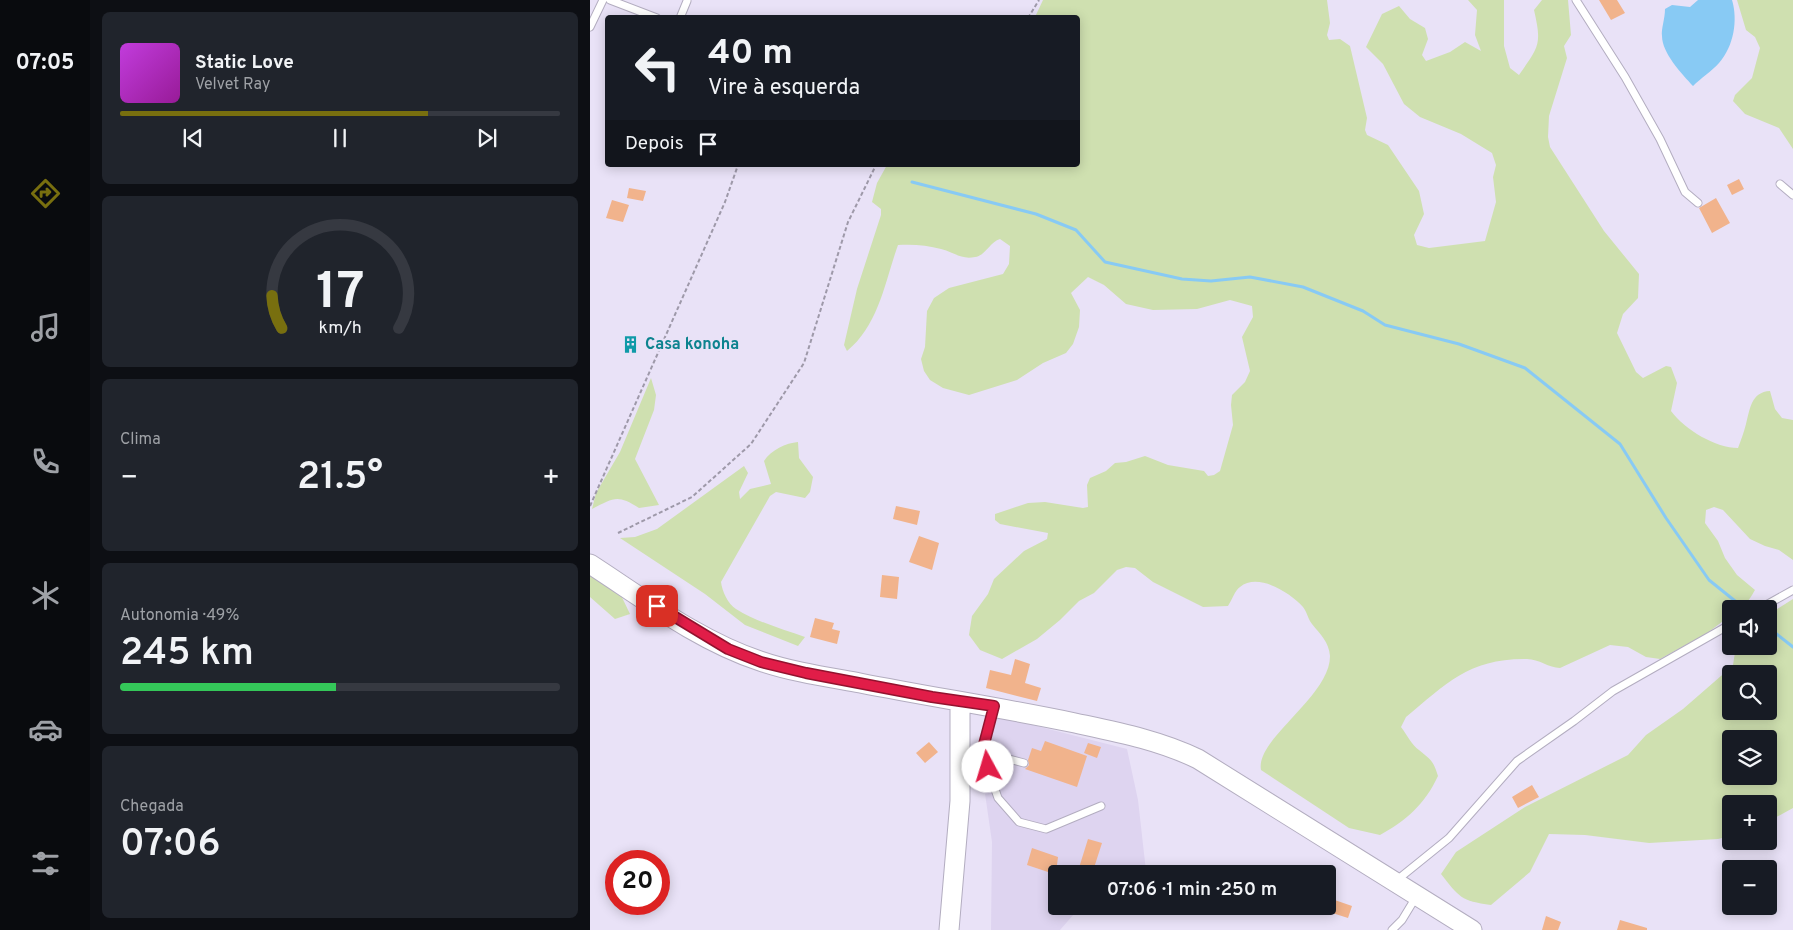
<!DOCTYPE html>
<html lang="pt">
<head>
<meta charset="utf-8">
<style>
  body { margin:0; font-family:Overpass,sans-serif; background:#20242c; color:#f1f3f6; height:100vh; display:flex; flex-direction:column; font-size:19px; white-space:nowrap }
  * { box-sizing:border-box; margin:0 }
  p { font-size:16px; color:#9ea1a6 }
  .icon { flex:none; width:28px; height:28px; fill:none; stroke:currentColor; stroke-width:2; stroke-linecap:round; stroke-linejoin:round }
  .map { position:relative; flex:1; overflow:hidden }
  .side { display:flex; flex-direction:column; gap:12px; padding:12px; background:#0d0f14; width:500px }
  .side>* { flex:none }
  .hud { position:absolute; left:15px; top:15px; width:475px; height:152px; border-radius:5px; box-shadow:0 2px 12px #0003; background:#171b24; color:#f1f3f6; overflow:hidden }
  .controls { position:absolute; left:1132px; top:600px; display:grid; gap:10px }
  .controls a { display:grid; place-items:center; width:55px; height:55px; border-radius:5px; background:#171b24; box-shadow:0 2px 12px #0003; font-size:25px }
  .speed { position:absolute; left:15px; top:850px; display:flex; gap:10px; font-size:25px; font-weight:700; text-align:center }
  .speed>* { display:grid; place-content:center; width:65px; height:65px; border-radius:50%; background:#171b24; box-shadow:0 2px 12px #0003; line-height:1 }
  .speed .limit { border:8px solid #d22; background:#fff; color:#111 }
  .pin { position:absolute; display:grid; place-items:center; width:42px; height:42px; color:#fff; margin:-21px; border-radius:10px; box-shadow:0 2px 8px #0006 }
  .me { position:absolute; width:55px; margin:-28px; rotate:354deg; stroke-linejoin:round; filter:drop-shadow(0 0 4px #0008) }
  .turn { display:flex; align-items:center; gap:18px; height:105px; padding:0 20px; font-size:22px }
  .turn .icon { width:65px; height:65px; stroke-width:2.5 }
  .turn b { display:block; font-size:35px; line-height:42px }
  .then { display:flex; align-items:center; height:48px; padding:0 20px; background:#0003; gap:10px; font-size:19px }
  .big { font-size:38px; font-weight:600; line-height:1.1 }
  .side .tile { flex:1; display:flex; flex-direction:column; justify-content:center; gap:8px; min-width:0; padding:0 18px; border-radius:8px; background:#20242c }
  .side .dial { align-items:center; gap:0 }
  .dial svg { height:130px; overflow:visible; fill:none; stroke:#363941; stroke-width:7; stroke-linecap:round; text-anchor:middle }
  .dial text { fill:#f1f3f6; stroke:none }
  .song { display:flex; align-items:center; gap:15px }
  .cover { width:60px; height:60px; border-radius:8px; background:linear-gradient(135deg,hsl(290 70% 55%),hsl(300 70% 35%)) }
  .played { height:5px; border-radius:2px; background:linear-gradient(90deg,#786f0f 70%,#363941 70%) }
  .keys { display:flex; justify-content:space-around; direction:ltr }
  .heat { display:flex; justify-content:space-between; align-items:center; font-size:28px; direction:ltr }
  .charge { height:8px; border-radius:4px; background:linear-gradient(90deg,#34c759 49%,#363941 0) }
  .trip { position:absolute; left:458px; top:865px; width:288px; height:50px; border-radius:5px; background:#171b24; box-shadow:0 2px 12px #0003; font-weight:600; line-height:50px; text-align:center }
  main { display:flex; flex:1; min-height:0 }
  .tab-bar { display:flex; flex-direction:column; width:90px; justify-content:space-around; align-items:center; background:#090b0e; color:#9ea1a6 }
  .tab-bar .icon { width:35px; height:35px }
  .tab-bar .on { color:#786f0f }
  .tab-bar b { font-size:22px; color:#f1f3f6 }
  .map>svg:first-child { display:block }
</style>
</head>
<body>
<main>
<nav class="tab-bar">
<b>07:05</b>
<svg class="icon on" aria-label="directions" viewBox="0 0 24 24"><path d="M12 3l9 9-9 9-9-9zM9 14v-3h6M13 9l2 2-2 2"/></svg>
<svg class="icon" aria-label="music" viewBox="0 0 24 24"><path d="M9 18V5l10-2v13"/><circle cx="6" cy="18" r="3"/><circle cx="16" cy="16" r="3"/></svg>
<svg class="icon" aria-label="phone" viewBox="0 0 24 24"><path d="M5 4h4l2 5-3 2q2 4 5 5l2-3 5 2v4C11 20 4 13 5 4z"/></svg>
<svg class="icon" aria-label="climate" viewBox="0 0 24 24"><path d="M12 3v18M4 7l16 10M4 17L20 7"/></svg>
<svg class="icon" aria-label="car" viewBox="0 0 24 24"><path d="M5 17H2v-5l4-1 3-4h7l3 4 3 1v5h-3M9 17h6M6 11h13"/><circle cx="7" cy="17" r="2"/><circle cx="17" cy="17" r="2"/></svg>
<svg class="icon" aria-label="filters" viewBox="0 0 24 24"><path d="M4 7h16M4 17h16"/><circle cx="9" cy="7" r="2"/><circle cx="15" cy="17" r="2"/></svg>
</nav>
<section class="side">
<div class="tile">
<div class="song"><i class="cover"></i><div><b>Static Love</b><p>Velvet Ray</p></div></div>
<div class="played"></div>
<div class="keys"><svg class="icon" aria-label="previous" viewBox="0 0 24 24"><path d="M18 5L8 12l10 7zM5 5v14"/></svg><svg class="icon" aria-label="pause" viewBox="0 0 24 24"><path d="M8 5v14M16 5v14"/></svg><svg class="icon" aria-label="next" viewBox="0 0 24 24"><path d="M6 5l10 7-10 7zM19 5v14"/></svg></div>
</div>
<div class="tile dial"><svg viewBox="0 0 100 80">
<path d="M14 69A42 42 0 1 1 86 69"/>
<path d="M14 69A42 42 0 0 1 8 49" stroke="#786f0f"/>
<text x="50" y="56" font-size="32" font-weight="700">17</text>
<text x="50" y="72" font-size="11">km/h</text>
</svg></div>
<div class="tile"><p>Clima</p>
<div class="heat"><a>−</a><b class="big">21.5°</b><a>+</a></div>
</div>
<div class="tile"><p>Autonomia · 49%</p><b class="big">245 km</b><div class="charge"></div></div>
<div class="tile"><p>Chegada</p><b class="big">07:06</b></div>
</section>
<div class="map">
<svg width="1203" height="930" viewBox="0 0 1203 930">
  <rect width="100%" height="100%" fill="#e9e2f7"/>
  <path fill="#ded4f0" d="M400,714L537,749L548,800L556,871L550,874H466V906H491L470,930H401L402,842L389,752Z"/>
  <path fill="#cfe0b0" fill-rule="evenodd" d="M453,0H737L740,23L737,35L739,40L750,39L760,46L777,118L775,130L777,135L798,145L829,191L834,214L824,235L827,245L839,248L895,241L906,202L903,177L906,165L902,153L871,134L830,117L814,104L793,64L776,47L792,14L809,6L820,19L835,28L838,39L832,55L836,61L860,52L875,42L891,51L885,35L887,10L878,0H914V46L920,68L929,75C949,46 952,45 944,10L952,0H978L981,35L974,46L977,58L959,116L958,137L960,147L1014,231L1049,274L1048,298L1033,314L1027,333L1046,372L1053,378L1076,366L1081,367L1087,383L1081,411C1095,430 1126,448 1148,448C1151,440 1154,432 1156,424C1160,409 1161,392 1180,391L1185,409L1192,418L1203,420V560L1189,550L1175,546L1160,539L1133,510L1124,507L1116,510L1115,523L1128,541L1135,558L1147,575L1165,590C1159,600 1155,609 1141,609V615L1116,634L1070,659L1056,657L1038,647L1020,645L970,668C959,668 949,659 937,659C880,658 857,683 816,717L811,727C817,735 822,745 829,750C841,760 843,760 848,776C835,804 816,821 790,835L759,828L671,770C665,739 740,697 740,656C739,642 730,634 722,624C718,619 717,612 713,607C701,593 668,572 650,587C645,590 642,600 638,606L613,607L563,582L545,568L536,567L527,570L504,593L489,601L470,620L447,639L412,659L390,650L379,635L382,616L398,594L404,579L434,551L457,539L458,533L410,524L405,520V514L438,503L455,502L493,508L498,507L497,485L500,478L516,471L525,463L536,462L555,456L578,465L614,471L618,476L624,475L630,471L643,425L641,405L642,395L655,382L660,371L652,337L663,317L662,306L640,300L607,309L563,310L536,304L514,285L498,277L481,293L490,310L489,327L483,344L476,353L453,363L427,380L379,395L353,388L340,380L334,371L331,359L335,347L337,311L344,298L359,288L413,274L419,264L420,246L410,239C400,242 395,256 385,257C371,260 364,252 351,249C338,245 321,244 308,245C295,281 289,325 257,351L254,345L267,289L291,215V209L282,202L287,183L297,165H488V18L445,17Z
    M1147,0H1203V149L1189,128L1155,114L1143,101L1145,95L1162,78L1170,48L1165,37L1156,30Z
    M61,378L66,395L64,410L45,459L69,505L49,508C27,494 24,498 2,509L6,493L30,452Z
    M208,442L209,458L223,477L220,492L215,498L186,492L180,496L131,582C132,591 138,604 146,609C167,622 192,629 215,637L208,646L155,625L115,594L30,538L45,537L67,529L154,466L158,473L149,492L150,499L160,489L181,484L174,461C181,450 196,443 208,442Z
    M0,575L27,587L40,614L25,619L0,597Z
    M1203,599V808L1179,821V804H1141V836L1128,839L1059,843L995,835L959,834L940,872L901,905C871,901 869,897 851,874L866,852L935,807L1038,755L1056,735L1093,709L1139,669L1143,665L1146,646H1179V614ZM1141,674H1179V711H1141ZM1141,739H1179V776H1141Z"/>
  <path fill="#88caf4" d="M1108,0H1142C1148,20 1144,46 1129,63C1122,71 1111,78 1103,86C1092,74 1072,53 1072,36C1071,29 1075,19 1075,9L1082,5L1100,7Z"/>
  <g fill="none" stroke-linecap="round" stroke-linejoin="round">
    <path stroke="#88caf4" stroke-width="3" d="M322,182L446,214L486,230L515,262L592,279L621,281L660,277L713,287L773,311L795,325L869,344L935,368L1030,444L1076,518L1119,580L1155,609
      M1179,628L1203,647"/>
  </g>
  <path fill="#f1b38c" d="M1009,0H1027L1035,13L1021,20Z
    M1149,179L1154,189L1142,195L1137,185Z
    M39,188L56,191L53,201L37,198Z
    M1126,198L1140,223L1122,233L1109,208Z
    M22,200L39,205L33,222L16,218Z
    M306,506L330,511L327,525L303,519Z
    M329,536L349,543L342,570L319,562Z
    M292,575L309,577L307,599L290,597Z
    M225,618L244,623L242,629L250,631L247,644L220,637Z
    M425,659L440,664L435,683L451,688L447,701L396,688L400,670L421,675Z
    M455,741L497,756L487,787L435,769L439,765L438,760L442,748L451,751Z
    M339,742L348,752L335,763L326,753Z
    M498,743L511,747L507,758L494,753Z
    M942,785L949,797L928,808L922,797Z
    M498,839L512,843L502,874H464L437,865L442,848L468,857L467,865L488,871Z
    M736,897L762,906L758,918L736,911Z
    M956,916L971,922L968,930H952Z
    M1030,920L1057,928V930H1027Z"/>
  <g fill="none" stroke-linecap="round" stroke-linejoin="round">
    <defs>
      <path id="lane" d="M20,0L67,18
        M986,0L1035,77L1070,139L1095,192L1108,203
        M90,18L97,1
        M0,27L13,0
        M1190,184L1203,195
        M1169,609L1203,590
        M404,710L392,752L408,798L429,822L456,829L511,806
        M392,752L434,763
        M807,880L859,838L927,761L984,721L1023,691L1141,624
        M802,930L812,920L826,897"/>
      <path id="secondary" d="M0,564C54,599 109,641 170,661C202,672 237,677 270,683C341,697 413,708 485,723C527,732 569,740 608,759L882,930
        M359,930L370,801V702"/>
    </defs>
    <use href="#lane" stroke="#b3adc0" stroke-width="9"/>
    <use href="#secondary" stroke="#b3adc0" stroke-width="21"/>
    <path stroke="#9e99a9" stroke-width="2" stroke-dasharray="4 2.5" stroke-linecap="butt" d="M438,18L449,0
      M0,506L135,202L147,168
      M28,533L102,497L161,444L214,363L258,222L286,165"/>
    <use href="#lane" stroke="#fff" stroke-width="7"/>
    <use href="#secondary" stroke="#fff" stroke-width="19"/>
  </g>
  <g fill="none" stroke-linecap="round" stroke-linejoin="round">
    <defs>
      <path id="route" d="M67,606L138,649L171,662L216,673L342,697L404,706L392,752L398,767"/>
    </defs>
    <use href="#route" stroke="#92132f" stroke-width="12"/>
    <use href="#route" stroke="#e11d48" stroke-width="9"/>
  </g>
  <defs>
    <symbol id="building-bare" viewBox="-9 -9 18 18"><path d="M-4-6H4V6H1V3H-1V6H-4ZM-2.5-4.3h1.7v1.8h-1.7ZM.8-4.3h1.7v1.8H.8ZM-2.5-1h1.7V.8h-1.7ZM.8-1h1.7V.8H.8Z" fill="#0f9aa8" stroke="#e9e2f7" stroke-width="2.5" paint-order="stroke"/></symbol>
  </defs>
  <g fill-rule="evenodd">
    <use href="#building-bare" x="28" y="332" width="25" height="25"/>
  </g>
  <g text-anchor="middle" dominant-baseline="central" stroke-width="5" stroke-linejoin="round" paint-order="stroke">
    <g font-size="16" font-weight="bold" fill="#0d838f" stroke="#e9e2f7" text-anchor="start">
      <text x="55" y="345">Casa konoha</text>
    </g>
  </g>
</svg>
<div class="controls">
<a><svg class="icon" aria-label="sound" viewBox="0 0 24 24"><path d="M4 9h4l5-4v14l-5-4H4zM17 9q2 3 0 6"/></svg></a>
<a><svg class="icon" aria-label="search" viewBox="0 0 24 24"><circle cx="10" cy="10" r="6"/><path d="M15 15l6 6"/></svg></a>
<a><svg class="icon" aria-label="layers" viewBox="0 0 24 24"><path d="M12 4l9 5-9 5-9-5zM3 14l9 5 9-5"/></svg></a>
<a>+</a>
<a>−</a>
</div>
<div class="speed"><div class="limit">20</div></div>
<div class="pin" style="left:67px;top:606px;background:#d93025"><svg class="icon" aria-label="arrive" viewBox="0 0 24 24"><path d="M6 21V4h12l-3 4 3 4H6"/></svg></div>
<svg class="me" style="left:398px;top:767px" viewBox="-20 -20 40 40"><circle r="19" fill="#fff"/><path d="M0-13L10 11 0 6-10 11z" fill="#e11d48"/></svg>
<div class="trip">07:06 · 1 min · 250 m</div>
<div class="hud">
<div class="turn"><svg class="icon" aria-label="left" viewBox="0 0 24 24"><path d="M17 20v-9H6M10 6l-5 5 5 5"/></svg><div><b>40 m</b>Vire à esquerda</div></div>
<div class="then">Depois<svg class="icon" aria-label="arrive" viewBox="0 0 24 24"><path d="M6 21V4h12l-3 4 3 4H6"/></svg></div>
</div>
</div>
</main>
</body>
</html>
